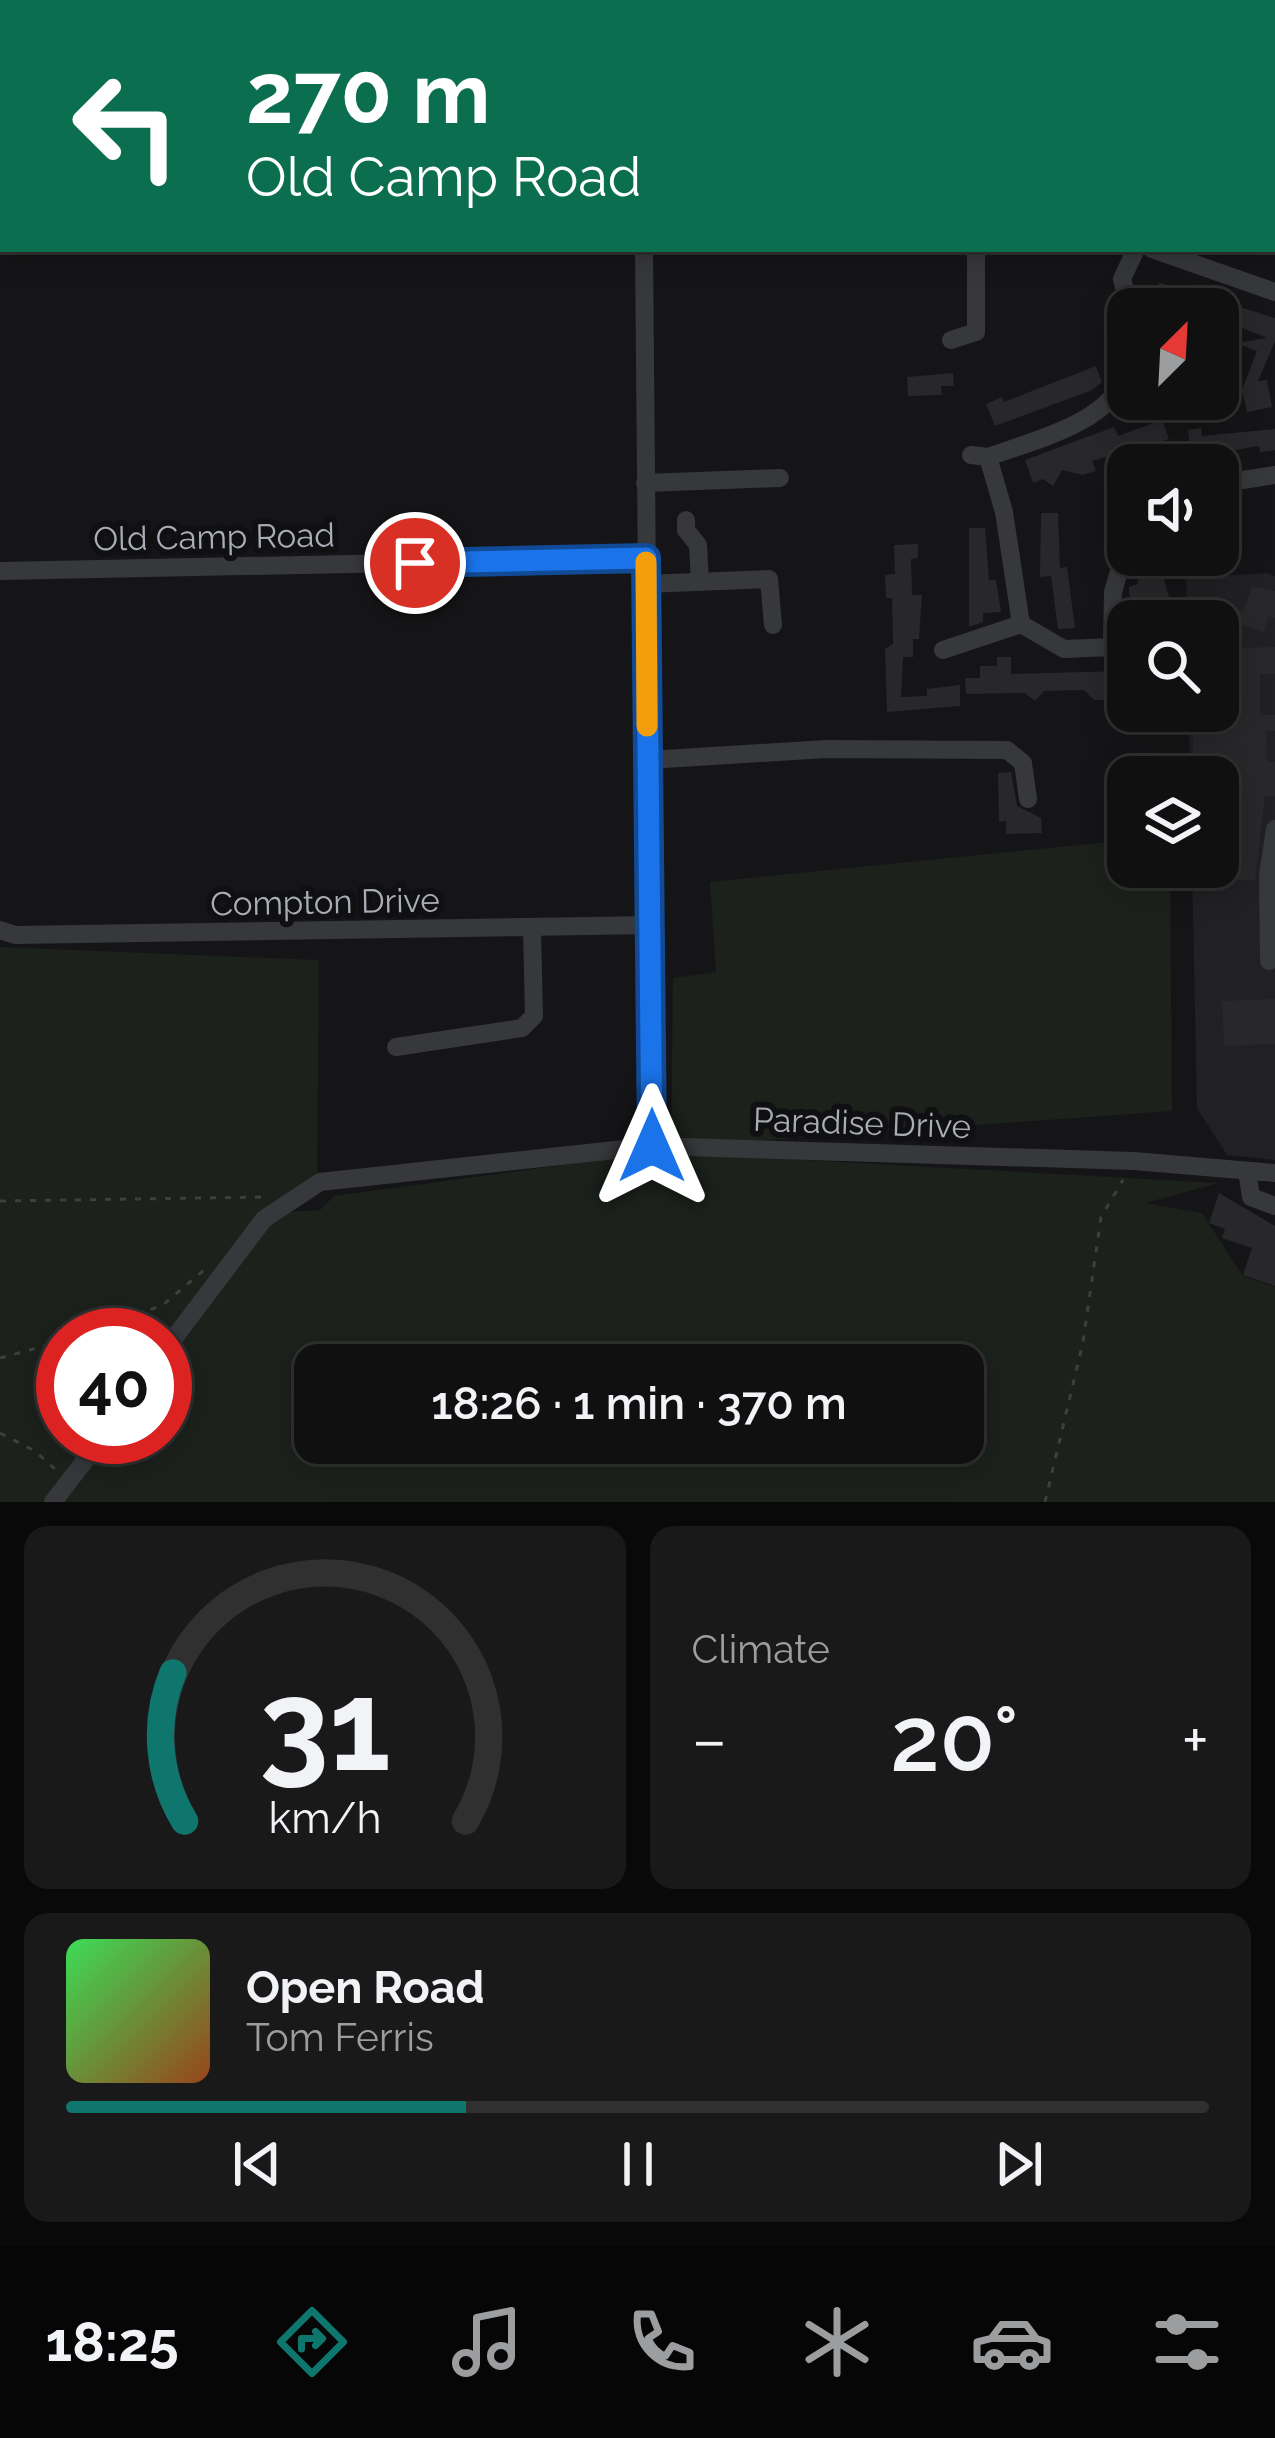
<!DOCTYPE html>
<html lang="en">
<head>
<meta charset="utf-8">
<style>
  body { margin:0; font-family:Raleway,sans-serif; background:#19191a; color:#f1f3f6; height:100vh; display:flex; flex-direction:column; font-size:45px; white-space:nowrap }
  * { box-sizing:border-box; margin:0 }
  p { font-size:39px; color:#9c9d9f }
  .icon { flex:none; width:66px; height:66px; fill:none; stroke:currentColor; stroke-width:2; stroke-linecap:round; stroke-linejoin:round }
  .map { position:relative; height:1502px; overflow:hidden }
  .sheet { display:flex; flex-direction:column; gap:24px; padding:24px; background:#090909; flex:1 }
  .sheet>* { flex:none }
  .guide { position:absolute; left:0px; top:0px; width:1275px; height:252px; box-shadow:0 6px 30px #0003,0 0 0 3px #303031; background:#0b6e4f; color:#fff; overflow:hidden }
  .needle { width:78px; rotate:24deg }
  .controls { position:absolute; left:1107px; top:288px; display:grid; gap:24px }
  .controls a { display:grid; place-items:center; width:132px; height:132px; border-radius:24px; background:#101011; box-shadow:0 6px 30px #0003,0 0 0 3px #303031; font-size:60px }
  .speed { position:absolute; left:36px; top:1308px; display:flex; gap:24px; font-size:60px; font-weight:700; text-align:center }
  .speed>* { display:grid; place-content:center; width:156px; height:156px; border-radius:50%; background:#101011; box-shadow:0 6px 30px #0003,0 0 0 3px #303031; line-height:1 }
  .speed .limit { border:18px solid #d22; background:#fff; color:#111 }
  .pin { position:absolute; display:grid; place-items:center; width:102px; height:102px; color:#fff; margin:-51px; border:6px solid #fff; border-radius:50%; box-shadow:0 3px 12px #0007 }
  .me { position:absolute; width:132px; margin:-66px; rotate:0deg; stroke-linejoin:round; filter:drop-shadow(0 0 9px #0008) }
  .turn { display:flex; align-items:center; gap:42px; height:252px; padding:0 48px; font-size:54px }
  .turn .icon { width:156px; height:156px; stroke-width:2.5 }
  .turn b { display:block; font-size:84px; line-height:102px }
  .big { font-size:90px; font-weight:600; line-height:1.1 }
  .sheet .widget { flex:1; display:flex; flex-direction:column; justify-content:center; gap:18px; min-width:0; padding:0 42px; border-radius:24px; background:#19191a }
  .sheet .dial { align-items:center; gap:0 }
  .dial svg { height:312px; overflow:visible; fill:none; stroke:#303031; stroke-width:7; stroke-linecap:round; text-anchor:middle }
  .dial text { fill:#f1f3f6; stroke:none }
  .song { display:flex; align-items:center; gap:36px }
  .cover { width:144px; height:144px; border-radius:18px; background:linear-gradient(135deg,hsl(130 70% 55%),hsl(20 70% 35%)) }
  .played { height:12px; border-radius:6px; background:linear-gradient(90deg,#0f766e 35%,#303031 35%) }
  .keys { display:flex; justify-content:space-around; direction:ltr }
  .heat { display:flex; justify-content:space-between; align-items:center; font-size:66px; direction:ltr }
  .sheet .tiles { flex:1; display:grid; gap:24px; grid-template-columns:1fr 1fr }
  .widget:last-child { grid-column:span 2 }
  .trip { position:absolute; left:294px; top:1344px; width:690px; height:120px; border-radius:24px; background:#101011; box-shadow:0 6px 30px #0003,0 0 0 3px #303031; font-weight:600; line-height:120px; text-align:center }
  .tab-bar { display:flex; height:192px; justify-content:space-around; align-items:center; background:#060607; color:#9c9d9f }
  .tab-bar .icon { width:84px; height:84px }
  .tab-bar .current { color:#0f766e }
  .tab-bar b { font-size:54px; color:#f1f3f6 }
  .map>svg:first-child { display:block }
</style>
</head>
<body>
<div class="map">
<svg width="1275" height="1502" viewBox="0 0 1275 1502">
  <rect width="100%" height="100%" fill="#151517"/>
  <path fill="#212124" d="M1268,573L1275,576V1160L1227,1155L1197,1108L1192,867H1218V777H1190L1189,711H1218V621H1187L1186,578Z"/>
  <path fill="#1c211c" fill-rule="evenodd" d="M1128,840V867H1170L1172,1111L671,1147L673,978L716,972L710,882Z
    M0,947L319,960L317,1188L268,1213L320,1210L334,1196L660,1152L1219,1183L1145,1203L1202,1213L1243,1276L1275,1287V1502H0ZM63,1335H165V1437H63ZM315,1365H963V1443H315Z"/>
  <path fill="#28282b" d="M1158,282L1275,318V341L1258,381L1267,380L1272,407L1247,412L1242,390L1257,351L1236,343L1267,338L1218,318V309L1169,307L1171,300L1162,298Z
    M1096,366L1102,382L1092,390L995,426L986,404L1002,397L1004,402Z
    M953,373L954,386H941L942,395L908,396L907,377Z
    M1162,420L1169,439L1092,461L1096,471L1083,475L1062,470L1053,486L1043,479L1033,483L1025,460L1114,427L1118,436Z
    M1201,428L1202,436L1275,429V450L1260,452L1259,446L1222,452L1221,446L1191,451L1188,430Z
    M1041,513H1058L1060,568L1067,567L1075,628L1058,629L1051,576L1040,577Z
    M969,528H985L989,580H996L1001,612L983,613V622L969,627Z
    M918,544V558L911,559L912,595H922L919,639H913V657H903L901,697L927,696V689L960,685V706L887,712L885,649L893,644L892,598H886L885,575L895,574L894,545Z
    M1149,555H1167L1168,570H1161L1170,600L1157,603L1162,621H1137L1129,593V587L1138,584V562H1149Z
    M1252,586L1275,591V618L1268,617L1264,633L1228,620L1231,609L1243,612Z
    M1275,647V674H1260V715H1275V731H1266L1267,762H1275V796H1265L1255,880L1195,881V867H1218V777H1194L1193,731L1232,730L1231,683H1218V648Z
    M997,657H1011V674L1125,671L1128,691H1113L1104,700H1094L1084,690L1044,691L1035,701L1025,693L966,694L965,678H980V666H997Z
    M1011,772L1017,806L1041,818L1042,833L1006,834V821L999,822L998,773Z
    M1275,999V1044L1224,1046L1222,1001Z
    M1219,1193L1275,1226V1286L1243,1275L1252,1248L1222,1238L1225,1229L1209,1223Z"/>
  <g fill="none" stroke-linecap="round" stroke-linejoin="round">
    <path stroke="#3d3f42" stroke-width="3" stroke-dasharray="6 9" stroke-linecap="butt" d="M0,1201L268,1197
      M80,1335L163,1305L204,1270
      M0,1358L63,1341
      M0,1433L35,1451L55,1469
      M1045,1502L1083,1342L1101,1217L1123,1180"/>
    <path stroke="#37383b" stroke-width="18" d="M639,0V3
      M948,0V3
      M1209,0L1219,3
      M767,3V0
      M1120,3V0
      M1272,20L1275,21
      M1272,152L1275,153
      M0,217H3
      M644,249L652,1146
      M1152,249L1275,292
      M1130,309L1122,279L1136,249
      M951,340L976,332V249
      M971,455L988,457C1037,439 1105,425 1128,374
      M645,483L780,478
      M1218,484L1275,475
      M686,520V530L698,545L700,582
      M0,571L646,558
      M646,584L769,579L773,625
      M1021,624L1064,649L1112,647L1113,592L1128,540
      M943,650L1021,624L1004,512L988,457
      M648,760L826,749L1007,750L1023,763L1028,799
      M0,930L15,935L651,925
      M1269,961L1268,875L1275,829
      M396,1047L522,1028L534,1016L532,930
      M1247,1171L1251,1197L1275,1206
      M165,1350L264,1219L320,1182L652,1146L1134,1161L1275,1173
      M53,1502L103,1437"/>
  </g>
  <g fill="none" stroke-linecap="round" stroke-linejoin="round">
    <defs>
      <path id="route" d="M415,563L646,558L652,1146"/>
    </defs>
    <use href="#route" stroke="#114b97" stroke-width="30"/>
    <use href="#route" stroke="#1a73e8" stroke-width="21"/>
    <path stroke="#f59e0b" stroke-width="21" d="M646,562L647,726"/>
  </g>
  <g text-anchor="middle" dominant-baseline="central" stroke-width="12" stroke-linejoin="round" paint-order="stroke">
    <g font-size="33" fill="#a9adb5" stroke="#101012">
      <text transform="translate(214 537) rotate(-1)">Old Camp Road</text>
      <text transform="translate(325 902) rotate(-1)">Compton Drive</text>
      <text transform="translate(862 1123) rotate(2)">Paradise Drive</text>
    </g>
  </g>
</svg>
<div class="controls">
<a><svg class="needle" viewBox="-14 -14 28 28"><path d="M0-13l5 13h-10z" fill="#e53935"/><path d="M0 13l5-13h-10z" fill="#9c9d9f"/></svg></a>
<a><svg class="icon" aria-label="sound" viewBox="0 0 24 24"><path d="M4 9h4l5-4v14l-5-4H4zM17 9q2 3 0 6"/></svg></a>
<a><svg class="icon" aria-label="search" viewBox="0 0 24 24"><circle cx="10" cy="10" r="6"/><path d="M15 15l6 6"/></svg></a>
<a><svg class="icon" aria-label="layers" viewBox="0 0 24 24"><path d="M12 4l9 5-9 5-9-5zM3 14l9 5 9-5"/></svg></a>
</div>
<div class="speed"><div class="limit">40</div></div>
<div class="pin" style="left:415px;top:563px;background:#d93025"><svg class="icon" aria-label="arrive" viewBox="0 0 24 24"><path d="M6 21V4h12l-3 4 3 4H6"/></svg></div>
<svg class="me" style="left:652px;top:1146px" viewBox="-20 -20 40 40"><path d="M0-17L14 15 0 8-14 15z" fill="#1a73e8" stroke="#fff" stroke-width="4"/></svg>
<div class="trip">18:26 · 1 min · 370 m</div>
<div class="guide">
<div class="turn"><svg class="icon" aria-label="left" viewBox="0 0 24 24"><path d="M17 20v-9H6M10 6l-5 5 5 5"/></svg><div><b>270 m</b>Old Camp Road</div></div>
</div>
</div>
<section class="sheet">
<div class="tiles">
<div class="widget dial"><svg viewBox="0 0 100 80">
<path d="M14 69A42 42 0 1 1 86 69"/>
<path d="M14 69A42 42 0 0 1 11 31" stroke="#0f766e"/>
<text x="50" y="56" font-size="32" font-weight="700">31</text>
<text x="50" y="72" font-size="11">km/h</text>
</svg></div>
<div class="widget"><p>Climate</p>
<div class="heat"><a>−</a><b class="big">20°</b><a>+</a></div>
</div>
<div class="widget">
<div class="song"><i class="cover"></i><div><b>Open Road</b><p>Tom Ferris</p></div></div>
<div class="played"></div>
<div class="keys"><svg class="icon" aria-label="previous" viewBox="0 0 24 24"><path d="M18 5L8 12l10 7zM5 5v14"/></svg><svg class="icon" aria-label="pause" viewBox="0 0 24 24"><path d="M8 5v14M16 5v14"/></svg><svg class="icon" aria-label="next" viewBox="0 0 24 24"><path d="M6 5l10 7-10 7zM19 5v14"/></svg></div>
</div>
</div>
</section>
<nav class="tab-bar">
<b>18:25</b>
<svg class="icon current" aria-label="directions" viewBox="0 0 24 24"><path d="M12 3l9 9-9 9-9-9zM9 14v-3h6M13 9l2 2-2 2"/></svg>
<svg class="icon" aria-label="music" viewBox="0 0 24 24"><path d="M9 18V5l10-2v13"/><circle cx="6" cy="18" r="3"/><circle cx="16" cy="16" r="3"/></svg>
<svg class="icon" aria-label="phone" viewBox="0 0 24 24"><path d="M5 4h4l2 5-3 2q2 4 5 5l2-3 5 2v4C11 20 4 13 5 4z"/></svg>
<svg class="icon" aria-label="climate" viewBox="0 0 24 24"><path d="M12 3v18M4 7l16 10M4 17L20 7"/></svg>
<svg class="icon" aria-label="car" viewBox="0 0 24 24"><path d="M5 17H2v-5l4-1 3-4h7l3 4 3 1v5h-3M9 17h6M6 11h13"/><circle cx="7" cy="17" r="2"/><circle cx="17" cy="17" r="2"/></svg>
<svg class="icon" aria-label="filters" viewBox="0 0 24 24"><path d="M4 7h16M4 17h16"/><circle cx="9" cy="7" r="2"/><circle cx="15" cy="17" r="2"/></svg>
</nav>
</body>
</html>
